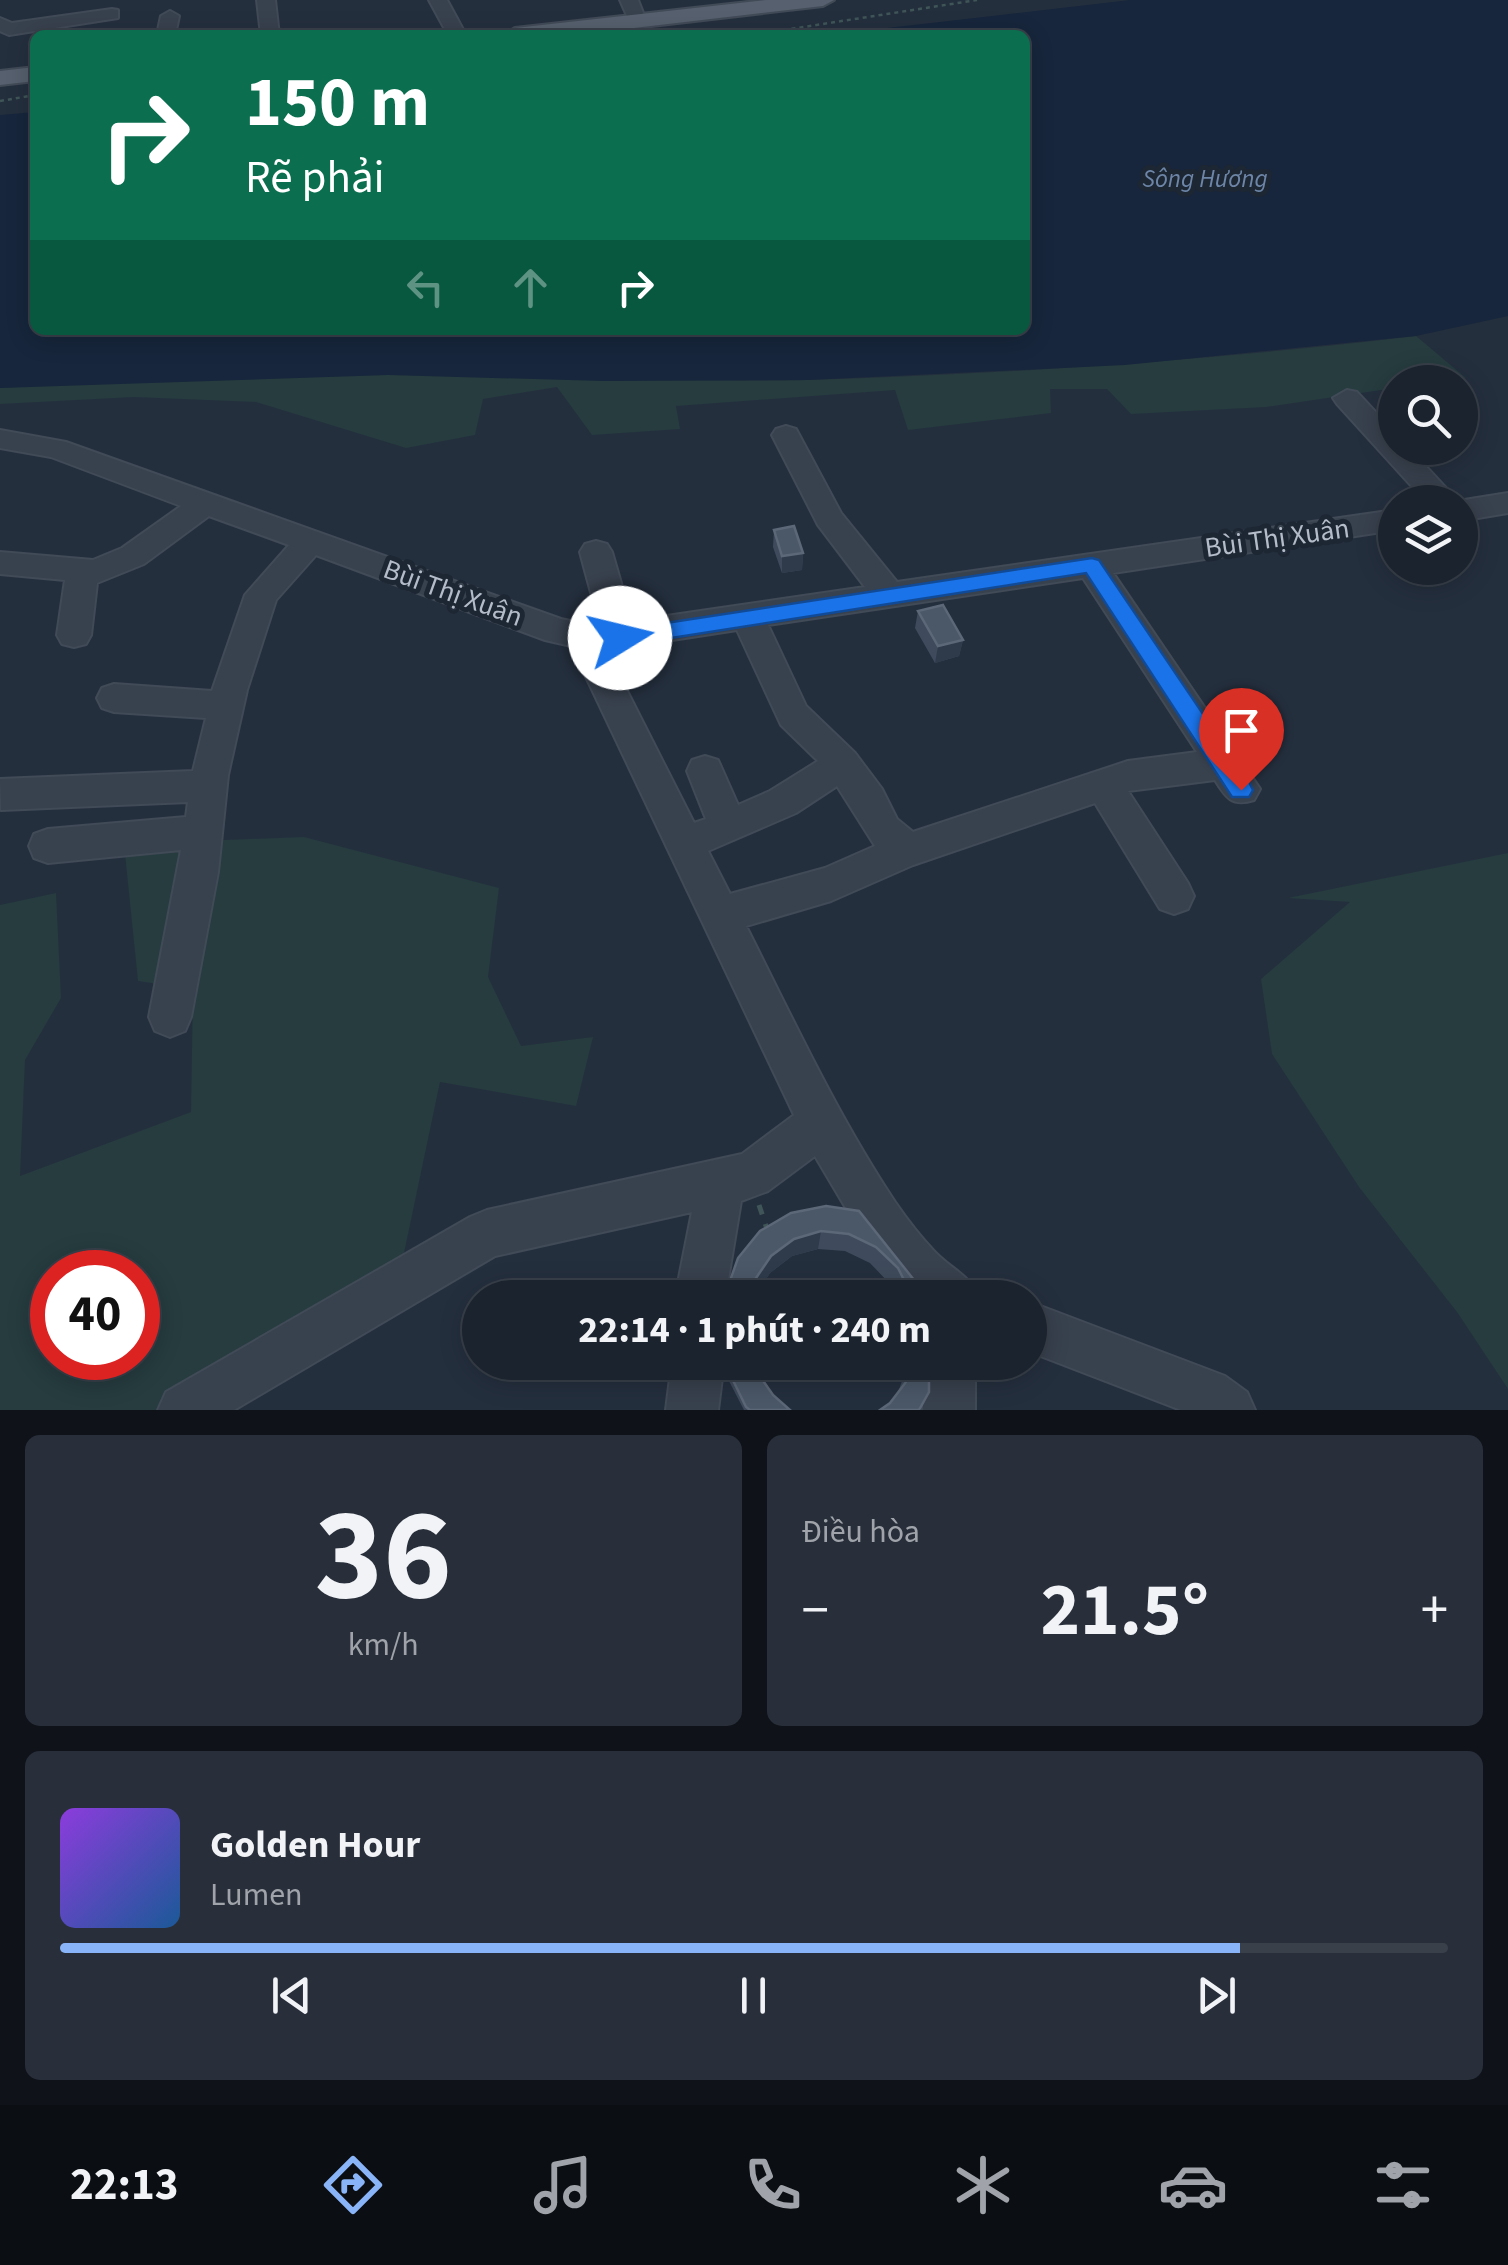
<!DOCTYPE html>
<html lang="vi">
<head>
<meta charset="utf-8">
<style>
  body { margin:0; font-family:"Source Sans 3",sans-serif; background:#282f3a; color:#f1f3f6; height:100vh; display:flex; flex-direction:column; font-size:38px; white-space:nowrap }
  * { box-sizing:border-box; margin:0 }
  p { font-size:32px; color:#a0a4aa }
  .icon { flex:none; width:55px; height:55px; fill:none; stroke:currentColor; stroke-width:2; stroke-linecap:round; stroke-linejoin:round }
  .map { position:relative; height:1410px; overflow:hidden }
  .panel { display:flex; flex-direction:column; gap:25px; padding:25px; background:#0f1319; flex:1 }
  .panel>* { flex:none }
  .top-card { position:absolute; left:30px; top:30px; width:1000px; height:305px; border-radius:15px; box-shadow:0 5px 25px #0003,0 0 0 2px #39404a; background:#0b6e4f; color:#fff; overflow:hidden }
  .tools { position:absolute; left:1378px; top:365px; display:grid; gap:20px }
  .tools a { display:grid; place-items:center; width:100px; height:100px; border-radius:50%; background:#1b232e; box-shadow:0 5px 25px #0003,0 0 0 2px #39404a; font-size:50px }
  .speed { position:absolute; left:30px; top:1250px; display:flex; gap:20px; font-size:50px; font-weight:700; text-align:center }
  .speed>* { display:grid; place-content:center; width:130px; height:130px; border-radius:50%; background:#1b232e; box-shadow:0 5px 25px #0003,0 0 0 2px #39404a; line-height:1 }
  .speed .limit { border:15px solid #d22; background:#fff; color:#111 }
  .pin { position:absolute; display:grid; place-items:center; width:85px; height:85px; color:#fff; margin:-102px -42px; border-radius:50% 50% 50% 0; rotate:-45deg; box-shadow:0 0 10px #0007 }
  .pin .icon { rotate:45deg }
  .me { position:absolute; width:110px; margin:-55px; rotate:81deg; stroke-linejoin:round; filter:drop-shadow(0 0 8px #0008) }
  .turn { display:flex; align-items:center; gap:35px; height:210px; padding:0 50px; font-size:45px }
  .turn .icon { width:130px; height:130px; stroke-width:2.5 }
  .turn b { display:block; font-size:70px; line-height:85px }
  .lanes { display:flex; align-items:center; height:95px; padding:0 50px; background:#0003; justify-content:center; gap:50px; direction:ltr }
  .lanes .off { opacity:.35 }
  .big { font-size:75px; font-weight:700; line-height:1.1 }
  .panel .card { flex:1; display:flex; flex-direction:column; justify-content:center; gap:15px; min-width:0; padding:0 35px; border-radius:15px; background:#282f3a }
  .panel .dial { align-items:center; gap:0 }
  .dial b { font-size:130px; line-height:1 }
  .song { display:flex; align-items:center; gap:30px }
  .cover { width:120px; height:120px; border-radius:15px; background:linear-gradient(135deg,hsl(270 70% 55%),hsl(210 70% 35%)) }
  .played { height:10px; border-radius:5px; background:linear-gradient(90deg,#8ab4f8 85%,#39404a 85%) }
  .keys { display:flex; justify-content:space-around; direction:ltr }
  .heat { display:flex; justify-content:space-between; align-items:center; font-size:55px; direction:ltr }
  .panel .tiles { flex:1; display:grid; gap:25px; grid-template-columns:1fr 1fr }
  .card:last-child { grid-column:span 2 }
  .trip { position:absolute; left:462px; top:1280px; width:585px; height:100px; border-radius:50px; background:#1b232e; box-shadow:0 5px 25px #0003,0 0 0 2px #39404a; font-weight:700; line-height:100px; text-align:center }
  .tab-bar { display:flex; height:160px; justify-content:space-around; align-items:center; background:#0b0e12; color:#a0a4aa }
  .tab-bar .icon { width:70px; height:70px }
  .tab-bar .active { color:#8ab4f8 }
  .tab-bar b { font-size:45px; color:#f1f3f6 }
  .map>svg:first-child { display:block }
</style>
</head>
<body>
<div class="map">
<svg width="1508" height="1410" viewBox="0 0 1508 1410">
  <rect width="100%" height="100%" fill="#242f3e"/>
  <path fill="#263c3f" fill-rule="evenodd" d="M1416,336L1466,378L1395,382V388L1266,407L1131,414L1107,389H1050L1051,413L908,430L895,390L676,406L680,429L592,435L557,387L483,399L475,435L406,448L256,402L134,397L0,404V388C128,381 256,375 384,375C525,374 666,383 807,380C1011,374 1213,360 1416,336Z
    M304,837L499,888L488,977L521,1046L593,1037L576,1106L440,1082L399,1277L209,1410H0V905L56,893L61,998L25,1060L20,1176L191,1112L193,989L138,981L124,844ZM52,1272H138V1358H52Z
    M1508,853V1389L1457,1312L1359,1187L1272,1054L1261,979L1350,902L1288,898Z"/>
  <path fill="#17263c" d="M1130,0H1508V316L1416,336L1125,365L808,380L603,381L388,375L0,388V115L35,112V330H1025V35H826Z"/>
  <g fill="none" stroke-linecap="round" stroke-linejoin="round">
    <defs>
      <path id="minor" d="M257,0H275L279,35H261Z
        M429,0H447L466,35H448Z
        M620,0H638L647,23L644,27H632Z
        M112,9L118,10V18L9,35L0,31V18L12,23Z
        M170,11L179,16L175,35H157L161,16Z
        M1347,390L1357,392L1395,433V448H1409L1458,501L1508,493V513L1460,521V502H1426L1337,404L1333,398Z
        M786,426L796,429L841,513L897,582L1395,510V530L1113,573L1260,789L1254,800C1232,807 1226,798 1215,780L1128,791L1188,883L1194,896L1188,909L1174,914L1160,909L1095,803L913,865L831,901L746,926C793,1019 837,1115 895,1202C906,1218 919,1235 933,1250C949,1268 970,1275 980,1298H912L863,1237L815,1156L768,1191L741,1201L725,1298H675L692,1212L495,1256L234,1410H158L166,1392L470,1217L487,1210L742,1154L794,1115L586,677L580,648L545,640L316,555L276,600L247,690L228,775L218,872L191,1017L185,1031L170,1037L155,1031L149,1017L181,850L48,863L34,858L29,846L34,834L48,829L186,817L188,802L1,810L0,779L193,771L206,718L114,712L102,708L97,698L102,688L114,684L212,691L245,595L289,545L209,516L144,564L97,583L91,635L86,644L74,647L62,644L57,635L65,580L0,574V552L93,560L122,548L181,506L51,457L0,448V430L66,442L561,619L595,626H600L580,552L585,544L596,541L607,544L612,552L632,621L865,587L818,525L772,435L776,429ZM1083,578L1197,752L1128,761L913,832L897,819L882,789L855,753L806,706L768,625ZM737,630L781,725L818,761L770,791L738,805L718,760L705,756L692,760L687,771L706,819L694,823L620,677L614,649ZM837,786L875,846L825,868L730,894L708,851L796,813Z
        M1030,1302L1225,1376L1247,1392L1255,1410H1181L1030,1352Z
        M672,1362H724L718,1410H666Z
        M923,1362H975V1410H923Z"/>
      <path id="major" d="M766,0H834L823,6L574,35H504L515,28Z
        M35,67V81L0,85V71Z"/>
    </defs>
    <use href="#minor" stroke="#414a57" stroke-width="4"/>
    <use href="#major" stroke="#414a57" stroke-width="4"/>
    <path stroke="#3f5557" stroke-width="2.5" stroke-dasharray="4 4" stroke-linecap="butt" d="M752,35L977,0
      M0,101L35,95"/>
    <path stroke="#3f5557" stroke-width="5" stroke-dasharray="10 10" stroke-linecap="butt" d="M759,1205L767,1229"/>
    <use href="#minor" fill="#38414e" fill-rule="evenodd"/>
    <use href="#major" fill="#56606e" fill-rule="evenodd"/>
  </g>
  <path fill="#3f4b5c" d="M774,530L803,553L802,570L782,573L773,547Z
    M918,611L963,640L959,656L935,663L915,628Z
    M859,1211L918,1285L934,1298H898L890,1284L870,1263L845,1251L818,1249L792,1256L770,1273L754,1298L738,1258Z
    M726,1362H754L757,1372L773,1395L790,1410H744L729,1381Z
    M908,1362H929L889,1403L898,1392L907,1368Z"/>
  <path fill="#2f3b4b" d="M803,553L802,570L782,573V556Z
    M963,640L959,656L935,663L938,646Z
    M821,1231L818,1249L792,1256L770,1273L754,1298H750L754,1281L771,1256L794,1239Z"/>
  <path fill="#4b5868" stroke="#5c6777" stroke-width="2.5" d="M794,526L803,553L782,556L774,530Z
    M943,605L963,640L938,646L918,611Z
    M826,1206L859,1211L918,1285L932,1287L934,1298H913L898,1268L876,1247L849,1234L821,1231L794,1239L771,1256L754,1281L750,1298H724L738,1258L760,1231L791,1213Z
    M727,1362H754L757,1372L773,1395L790,1410H750L746,1407L728,1370Z
    M913,1362H929V1392L919,1410H880L890,1403L906,1382Z"/>
  <path fill="#1a73e8" stroke="#114b97" stroke-width="2.5" d="M1092,558L1099,560L1249,782L1253,790L1249,797H1232L1086,573L620,646L609,638L620,630Z"/>
  <g text-anchor="middle" dominant-baseline="central" stroke-width="10" stroke-linejoin="round" paint-order="stroke">
    <g font-size="25" font-style="italic" fill="#6d86a8" stroke="#1d2633">
      <text x="1205" y="179">Sông Hương</text>
    </g>
    <g font-size="28" fill="#b4bcc9" stroke="#1d2633">
      <text transform="translate(1277 538) rotate(-8)">Bùi Thị Xuân</text>
      <text transform="translate(453 593) rotate(20)">Bùi Thị Xuân</text>
    </g>
  </g>
</svg>
<div class="tools">
<a><svg class="icon" aria-label="search" viewBox="0 0 24 24"><circle cx="10" cy="10" r="6"/><path d="M15 15l6 6"/></svg></a>
<a><svg class="icon" aria-label="layers" viewBox="0 0 24 24"><path d="M12 4l9 5-9 5-9-5zM3 14l9 5 9-5"/></svg></a>
</div>
<div class="speed"><div class="limit">40</div></div>
<div class="pin" style="left:1241px;top:790px;background:#d93025"><svg class="icon" aria-label="arrive" viewBox="0 0 24 24"><path d="M6 21V4h12l-3 4 3 4H6"/></svg></div>
<svg class="me" style="left:620px;top:638px" viewBox="-20 -20 40 40"><circle r="19" fill="#fff"/><path d="M0-13L10 11 0 6-10 11z" fill="#1a73e8"/></svg>
<div class="trip">22:14 · 1 phút · 240 m</div>
<div class="top-card">
<div class="turn"><svg class="icon" aria-label="right" viewBox="0 0 24 24"><path d="M7 20v-9h11M14 6l5 5-5 5"/></svg><div><b>150 m</b>Rẽ phải</div></div>
<div class="lanes"><svg class="icon off" aria-label="left" viewBox="0 0 24 24"><path d="M17 20v-9H6M10 6l-5 5 5 5"/></svg><svg class="icon off" aria-label="ahead" viewBox="0 0 24 24"><path d="M12 20V5M6 11l6-6 6 6"/></svg><svg class="icon" aria-label="right" viewBox="0 0 24 24"><path d="M7 20v-9h11M14 6l5 5-5 5"/></svg></div>
</div>
</div>
<section class="panel">
<div class="tiles">
<div class="card dial"><b>36</b><p>km/h</p></div>
<div class="card"><p>Điều hòa</p>
<div class="heat"><a>−</a><b class="big">21.5°</b><a>+</a></div>
</div>
<div class="card">
<div class="song"><i class="cover"></i><div><b>Golden Hour</b><p>Lumen</p></div></div>
<div class="played"></div>
<div class="keys"><svg class="icon" aria-label="previous" viewBox="0 0 24 24"><path d="M18 5L8 12l10 7zM5 5v14"/></svg><svg class="icon" aria-label="pause" viewBox="0 0 24 24"><path d="M8 5v14M16 5v14"/></svg><svg class="icon" aria-label="next" viewBox="0 0 24 24"><path d="M6 5l10 7-10 7zM19 5v14"/></svg></div>
</div>
</div>
</section>
<nav class="tab-bar">
<b>22:13</b>
<svg class="icon active" aria-label="directions" viewBox="0 0 24 24"><path d="M12 3l9 9-9 9-9-9zM9 14v-3h6M13 9l2 2-2 2"/></svg>
<svg class="icon" aria-label="music" viewBox="0 0 24 24"><path d="M9 18V5l10-2v13"/><circle cx="6" cy="18" r="3"/><circle cx="16" cy="16" r="3"/></svg>
<svg class="icon" aria-label="phone" viewBox="0 0 24 24"><path d="M5 4h4l2 5-3 2q2 4 5 5l2-3 5 2v4C11 20 4 13 5 4z"/></svg>
<svg class="icon" aria-label="climate" viewBox="0 0 24 24"><path d="M12 3v18M4 7l16 10M4 17L20 7"/></svg>
<svg class="icon" aria-label="car" viewBox="0 0 24 24"><path d="M5 17H2v-5l4-1 3-4h7l3 4 3 1v5h-3M9 17h6M6 11h13"/><circle cx="7" cy="17" r="2"/><circle cx="17" cy="17" r="2"/></svg>
<svg class="icon" aria-label="filters" viewBox="0 0 24 24"><path d="M4 7h16M4 17h16"/><circle cx="9" cy="7" r="2"/><circle cx="15" cy="17" r="2"/></svg>
</nav>
</body>
</html>
